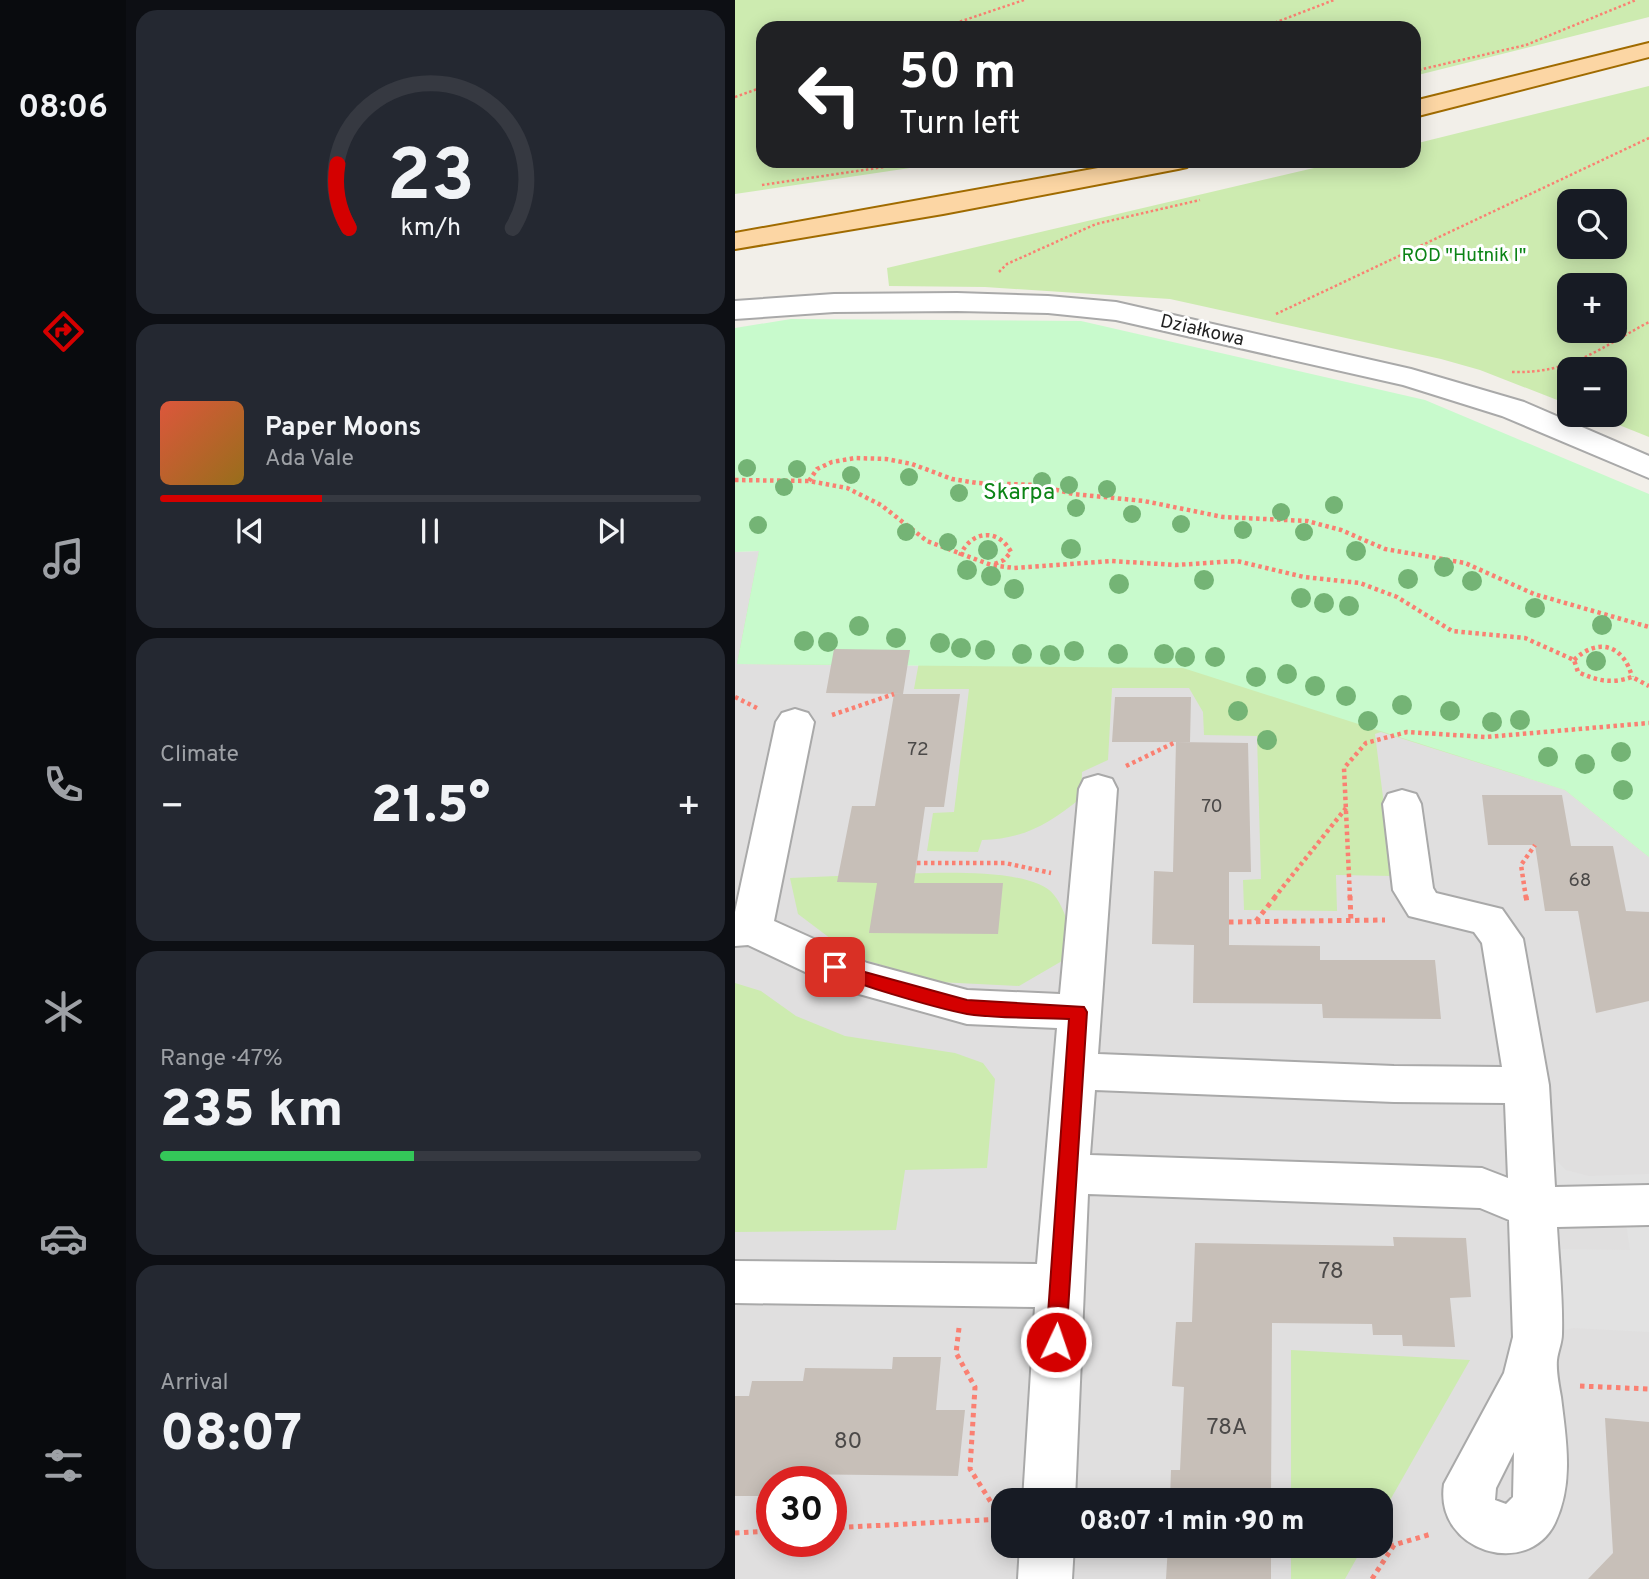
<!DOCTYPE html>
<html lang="en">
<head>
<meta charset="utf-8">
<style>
  body { margin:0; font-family:Overpass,sans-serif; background:#242831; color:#f1f3f6; height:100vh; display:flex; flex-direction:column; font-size:26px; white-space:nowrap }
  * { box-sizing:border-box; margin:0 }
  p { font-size:23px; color:#9ea1a6 }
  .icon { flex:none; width:38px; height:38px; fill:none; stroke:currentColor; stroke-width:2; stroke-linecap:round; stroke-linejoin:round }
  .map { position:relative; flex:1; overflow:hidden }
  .details { display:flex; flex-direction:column; gap:10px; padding:10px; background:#0d0f14; width:609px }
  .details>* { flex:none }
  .hud { position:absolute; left:21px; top:21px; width:665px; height:147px; border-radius:21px; box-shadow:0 4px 18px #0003; background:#202124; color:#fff; overflow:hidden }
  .buttons { position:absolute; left:822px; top:189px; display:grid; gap:14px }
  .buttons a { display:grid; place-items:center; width:70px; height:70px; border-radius:14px; background:#171b24; box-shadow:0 4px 18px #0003; font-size:35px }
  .speed { position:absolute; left:21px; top:1466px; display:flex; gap:14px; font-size:35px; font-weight:700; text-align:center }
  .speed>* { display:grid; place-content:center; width:91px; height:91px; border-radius:50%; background:#171b24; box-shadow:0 4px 18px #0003; line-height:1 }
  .speed .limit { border:10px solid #d22; background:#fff; color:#111 }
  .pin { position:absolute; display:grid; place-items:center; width:60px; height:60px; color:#fff; margin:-30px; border-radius:14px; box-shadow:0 4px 10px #0006 }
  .me { position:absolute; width:77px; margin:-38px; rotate:3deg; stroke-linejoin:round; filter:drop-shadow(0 0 5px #0008) }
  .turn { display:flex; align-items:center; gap:24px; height:147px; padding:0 28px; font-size:32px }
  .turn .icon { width:91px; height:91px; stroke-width:2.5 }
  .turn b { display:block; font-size:49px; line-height:60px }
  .big { font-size:52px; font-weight:800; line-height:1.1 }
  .details .card { flex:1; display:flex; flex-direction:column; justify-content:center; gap:10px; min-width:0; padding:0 24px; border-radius:21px; background:#242831 }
  .details .dial { align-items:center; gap:0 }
  .dial svg { height:182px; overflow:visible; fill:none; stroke:#363941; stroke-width:7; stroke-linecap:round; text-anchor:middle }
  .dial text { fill:#f1f3f6; stroke:none }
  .song { display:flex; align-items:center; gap:21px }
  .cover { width:84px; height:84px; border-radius:10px; background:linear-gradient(135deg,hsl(10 70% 55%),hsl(40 70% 35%)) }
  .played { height:7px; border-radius:4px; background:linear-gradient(90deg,#d40000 30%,#363941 30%) }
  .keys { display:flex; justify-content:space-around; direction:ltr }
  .heat { display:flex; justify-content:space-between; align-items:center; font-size:38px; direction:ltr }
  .charge { height:10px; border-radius:5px; background:linear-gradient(90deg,#34c759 47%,#363941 0) }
  .trip { position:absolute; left:256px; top:1488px; width:402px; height:70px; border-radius:21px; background:#171b24; box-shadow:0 4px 18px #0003; font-weight:800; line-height:70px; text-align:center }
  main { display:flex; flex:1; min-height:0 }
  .tab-bar { display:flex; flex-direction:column; width:126px; justify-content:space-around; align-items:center; background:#090b0e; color:#9ea1a6 }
  .tab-bar .icon { width:49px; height:49px }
  .tab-bar .selected { color:#d40000 }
  .tab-bar b { font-size:32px; color:#f1f3f6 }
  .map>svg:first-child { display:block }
</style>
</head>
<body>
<main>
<nav class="tab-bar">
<b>08:06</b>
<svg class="icon selected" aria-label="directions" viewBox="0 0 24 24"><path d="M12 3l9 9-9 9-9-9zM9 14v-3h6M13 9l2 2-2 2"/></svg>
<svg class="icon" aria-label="music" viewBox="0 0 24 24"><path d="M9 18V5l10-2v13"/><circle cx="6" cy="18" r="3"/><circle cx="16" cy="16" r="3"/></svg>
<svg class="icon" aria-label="phone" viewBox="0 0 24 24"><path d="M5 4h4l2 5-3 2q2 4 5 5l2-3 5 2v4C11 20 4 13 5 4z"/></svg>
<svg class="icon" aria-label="climate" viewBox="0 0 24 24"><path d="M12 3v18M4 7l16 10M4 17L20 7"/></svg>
<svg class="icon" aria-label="car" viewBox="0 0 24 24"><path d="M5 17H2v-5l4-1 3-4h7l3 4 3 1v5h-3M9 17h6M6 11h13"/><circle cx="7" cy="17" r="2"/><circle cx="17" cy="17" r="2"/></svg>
<svg class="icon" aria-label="filters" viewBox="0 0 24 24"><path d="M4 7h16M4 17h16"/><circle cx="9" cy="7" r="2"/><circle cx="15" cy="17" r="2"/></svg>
</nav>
<section class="details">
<div class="card dial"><svg viewBox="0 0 100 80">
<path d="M14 69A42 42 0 1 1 86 69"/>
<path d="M14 69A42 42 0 0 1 9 41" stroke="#d40000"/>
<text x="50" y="56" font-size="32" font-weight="700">23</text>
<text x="50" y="72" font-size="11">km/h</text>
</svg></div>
<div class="card">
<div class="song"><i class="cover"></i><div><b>Paper Moons</b><p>Ada Vale</p></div></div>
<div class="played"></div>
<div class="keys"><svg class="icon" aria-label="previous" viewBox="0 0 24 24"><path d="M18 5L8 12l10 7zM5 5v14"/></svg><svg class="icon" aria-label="pause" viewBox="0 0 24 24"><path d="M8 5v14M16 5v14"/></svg><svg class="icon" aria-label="next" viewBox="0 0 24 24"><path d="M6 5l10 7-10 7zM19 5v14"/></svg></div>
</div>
<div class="card"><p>Climate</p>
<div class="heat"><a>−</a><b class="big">21.5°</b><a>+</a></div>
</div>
<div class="card"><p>Range · 47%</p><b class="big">235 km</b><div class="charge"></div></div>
<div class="card"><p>Arrival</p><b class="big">08:07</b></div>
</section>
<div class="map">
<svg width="914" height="1579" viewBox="0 0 914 1579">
  <rect width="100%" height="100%" fill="#f2efe9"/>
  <path fill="#e0dfdf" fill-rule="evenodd" d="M24,551L3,664L448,668L830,790L914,857V1579H0V552ZM37,1482H96V1542H37ZM268,1500H646V1545H268Z"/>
  <path fill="#cdebb0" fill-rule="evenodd" d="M0,0H914V17L679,76V28H28V161H222L0,194Z
    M914,86V437L859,415H880V369H835V405L745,370L706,359L435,299L250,287L154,286L152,268L609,161H679V144ZM835,201H880V247H835ZM835,285H880V331H835Z
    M0,482L847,734L914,857L830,790L646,732L640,734L658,876L601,875L602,911L509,910L508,880L526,879L522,736L469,735L468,712L454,688H377L373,760L347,772L346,798C314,824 289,839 247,840L243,852L192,851L198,813L219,812L234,689H179L186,651L96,665L2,664L24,551Z
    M149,874C186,874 297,865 319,895C327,904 331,919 336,930L327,961L284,986L203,982L120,957L63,914L55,878Z
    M0,983L26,991L61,1016L110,1036L220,1053L248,1063L260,1079L252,1168L170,1170L161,1230L0,1232Z
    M556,1350L735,1360L646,1516V1500H556Z
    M556,1545H629L610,1579H556Z"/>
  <path fill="#c8facc" d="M56,319L346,321L690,400L914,494V857L830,790L448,668L2,664L24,551L0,552V328Z"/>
  <path fill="#e2e2e2" d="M818,1157L831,1170L854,1176L914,1174V1190L823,1192Z
    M890,1217H914V1332L838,1328L830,1330L824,1336L820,1249L895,1250Z"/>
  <path fill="#c7bfb8" d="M99,649L175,650L168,694L91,693Z
    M159,694H225L209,807H190L179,883H268L263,934L134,933L142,883L102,882L117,806H140Z
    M380,697H456L455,742H377Z
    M441,742L513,743L516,872H494V945L585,946V960H700L706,1019L588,1018L587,1004L458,1003L459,945L417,944L419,871L438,872Z
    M747,795H827L836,846H878L891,911L914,912V1001L861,1013L843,911H810L800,845H753Z
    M658,1237L731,1238L736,1297L715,1298L720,1347L668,1346L667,1335H638L637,1324L537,1323L536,1500H435L436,1470H445L449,1387L437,1386L441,1322H457L460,1243L659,1246Z
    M158,1357H206L201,1410H230L223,1476L51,1474L50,1482H37V1496H0V1396H14L17,1381H68L70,1368L157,1369Z
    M870,1418L914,1422V1579H853L878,1553Z
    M433,1545H536V1579H431Z"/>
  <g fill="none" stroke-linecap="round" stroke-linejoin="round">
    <defs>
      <path id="minor" d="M222,293L313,296L381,302L676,369L789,402L914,456V478L767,416L668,385L381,320L313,313L222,311L99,312L0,319V301L99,294Z
        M60,709L73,713L79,722L39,921L132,963L232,990L325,994L344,789L349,779L363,775L377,779L382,789L363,1054L659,1066L767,1067L747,943L739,932L674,916L658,890L648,804L653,794L667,790L681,794L686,804L698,888L701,893L767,909L788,939L814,1085L820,1187L914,1185V1225L822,1227C824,1263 828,1299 827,1334C827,1343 823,1351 822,1360C821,1371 824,1386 826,1397C831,1439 839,1483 820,1523C793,1579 699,1552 709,1484L769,1373L778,1337L774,1220L745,1208L353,1194L340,1500H288L300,1307L0,1303V1261L302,1264L322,1028L232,1024L106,989L13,945L0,946V912L41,722L47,713ZM360,1090L659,1102L770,1103L773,1178L747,1168L355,1155ZM779,1452L778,1497L771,1504L760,1500L761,1488Z
        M285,1545H339L337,1579H283Z"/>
      <path id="major" d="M914,43V57L679,117V101Z
        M402,161H456L452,167L443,169L208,214L0,249V233Z"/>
    </defs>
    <use href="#minor" stroke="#a9a9a9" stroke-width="4"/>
    <use href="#major" stroke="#a06b00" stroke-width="4"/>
    <path stroke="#fa8072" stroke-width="2.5" stroke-dasharray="2.5 2.5" stroke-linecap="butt" d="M206,28L289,0
      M526,28L599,0
      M679,71L791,45L901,0
      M0,97L28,87
      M27,185L156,166L171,161
      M264,272L272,264L361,224L465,200
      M541,314L914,138
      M777,372C835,374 865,348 914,322"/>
    <path stroke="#fa8072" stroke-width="4.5" stroke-dasharray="3.5 3.5" stroke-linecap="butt" d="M0,480L74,481L112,488L146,505L192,541L256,565L279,568L376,561L441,565L502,561L569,577L625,583L662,597L717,631L790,638L839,660L843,672C862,681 877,684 897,677L914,686
      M74,481L82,469L97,462L120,458L151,459L177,464L217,479L242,483L302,485L338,494L409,501L488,517L572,521L606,530L650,549L730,563L799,594L914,627
      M225,556C235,531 263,527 276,552L269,560L257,565
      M839,660C863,637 889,645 897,677
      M0,697L24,709
      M97,715L159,694
      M391,766L441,742
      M182,863H270L316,873
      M539,898L611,808
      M615,898L609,768L631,743L672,732L751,737L914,723
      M791,898L786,865L800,845"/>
    <path stroke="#fa8072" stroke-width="5" stroke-dasharray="4.5 4.5" stroke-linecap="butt" d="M615,896L616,922
      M791,896L792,903
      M521,921L541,896
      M494,922L650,920
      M224,1328L221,1353L240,1387L235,1469L266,1518
      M845,1386L914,1389
      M96,1528L266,1519L264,1536
      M0,1533L37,1531
      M637,1579L659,1545L696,1534"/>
    <use href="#minor" fill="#fff" fill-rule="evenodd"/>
    <use href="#major" fill="#fcd6a4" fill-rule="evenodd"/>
  </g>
  <g fill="#74b475">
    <circle cx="12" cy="468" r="9"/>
    <circle cx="62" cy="469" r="9"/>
    <circle cx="116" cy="475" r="9"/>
    <circle cx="174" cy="477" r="9"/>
    <circle cx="307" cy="481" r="9"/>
    <circle cx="334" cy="485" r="9"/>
    <circle cx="49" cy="487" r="9"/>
    <circle cx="372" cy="489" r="9"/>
    <circle cx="224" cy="493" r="9"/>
    <circle cx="599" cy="505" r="9"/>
    <circle cx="341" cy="508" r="9"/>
    <circle cx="546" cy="512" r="9"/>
    <circle cx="397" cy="514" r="9"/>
    <circle cx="446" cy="524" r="9"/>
    <circle cx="23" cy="525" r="9"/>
    <circle cx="508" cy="530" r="9"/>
    <circle cx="171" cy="532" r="9"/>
    <circle cx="569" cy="532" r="9"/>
    <circle cx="213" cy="542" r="9"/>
    <circle cx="336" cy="549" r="10"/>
    <circle cx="253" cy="550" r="10"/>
    <circle cx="621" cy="551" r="10"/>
    <circle cx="709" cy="567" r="10"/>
    <circle cx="232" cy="570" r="10"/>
    <circle cx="256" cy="576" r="10"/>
    <circle cx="673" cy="579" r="10"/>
    <circle cx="469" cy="580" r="10"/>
    <circle cx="737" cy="581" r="10"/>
    <circle cx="384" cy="584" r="10"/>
    <circle cx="279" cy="589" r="10"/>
    <circle cx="566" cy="598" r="10"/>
    <circle cx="589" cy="603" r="10"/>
    <circle cx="614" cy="606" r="10"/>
    <circle cx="800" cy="608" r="10"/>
    <circle cx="867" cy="625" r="10"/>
    <circle cx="124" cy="626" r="10"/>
    <circle cx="161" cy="638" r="10"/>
    <circle cx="69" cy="641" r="10"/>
    <circle cx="93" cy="642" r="10"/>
    <circle cx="205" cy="643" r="10"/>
    <circle cx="226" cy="648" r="10"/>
    <circle cx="250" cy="650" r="10"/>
    <circle cx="339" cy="651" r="10"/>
    <circle cx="287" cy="654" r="10"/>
    <circle cx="383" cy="654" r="10"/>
    <circle cx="429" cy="654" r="10"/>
    <circle cx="315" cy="655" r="10"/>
    <circle cx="450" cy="657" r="10"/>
    <circle cx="480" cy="657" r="10"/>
    <circle cx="861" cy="661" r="10"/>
    <circle cx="552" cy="674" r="10"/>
    <circle cx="521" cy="677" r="10"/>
    <circle cx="580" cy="686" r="10"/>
    <circle cx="611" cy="696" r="10"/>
    <circle cx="667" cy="705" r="10"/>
    <circle cx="503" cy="711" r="10"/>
    <circle cx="715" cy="711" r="10"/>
    <circle cx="785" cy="720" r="10"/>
    <circle cx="633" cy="721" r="10"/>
    <circle cx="757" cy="722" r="10"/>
    <circle cx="532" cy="740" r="10"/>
    <circle cx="886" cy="752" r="10"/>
    <circle cx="813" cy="757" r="10"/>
    <circle cx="850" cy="764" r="10"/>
    <circle cx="888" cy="790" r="10"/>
  </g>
  <path fill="#d40000" stroke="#8a0000" stroke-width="2" d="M100,960L126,971L232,1000L349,1007L352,1012L331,1342L328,1348L321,1351L314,1348L311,1342L334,1019C300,1017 265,1019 232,1014C211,1010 98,980 91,967L93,962Z"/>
  <g text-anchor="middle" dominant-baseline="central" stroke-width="6" stroke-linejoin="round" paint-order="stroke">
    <g font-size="19" fill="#0c8416" stroke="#fff">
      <text x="729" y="256">ROD "Hutnik I"</text>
    </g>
    <g font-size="19" fill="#222" stroke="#fff">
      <text transform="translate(467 331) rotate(13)">Działkowa</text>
    </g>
    <g font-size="19" fill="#4b4948">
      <text x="183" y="750">72</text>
      <text x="477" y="807">70</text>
      <text x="845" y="881">68</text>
    </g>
    <g font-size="23" fill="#0c8416" stroke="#fff">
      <text x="284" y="493">Skarpa</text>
    </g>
    <g font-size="23" fill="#4b4948">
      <text x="596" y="1272">78</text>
      <text x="492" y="1428">78A</text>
      <text x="113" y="1442">80</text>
    </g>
  </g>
</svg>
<div class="buttons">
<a><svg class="icon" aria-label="search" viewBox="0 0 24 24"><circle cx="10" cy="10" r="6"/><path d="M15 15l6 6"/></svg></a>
<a>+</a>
<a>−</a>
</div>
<div class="speed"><div class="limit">30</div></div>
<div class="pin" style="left:100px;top:967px;background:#d93025"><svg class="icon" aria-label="arrive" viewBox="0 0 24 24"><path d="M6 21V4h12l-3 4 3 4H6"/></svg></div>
<svg class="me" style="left:321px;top:1342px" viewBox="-20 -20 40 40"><circle r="17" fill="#d40000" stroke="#fff" stroke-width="3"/><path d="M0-11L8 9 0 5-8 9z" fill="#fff"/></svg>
<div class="trip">08:07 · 1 min · 90 m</div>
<div class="hud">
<div class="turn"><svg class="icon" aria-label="left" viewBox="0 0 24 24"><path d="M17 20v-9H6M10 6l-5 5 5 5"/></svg><div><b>50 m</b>Turn left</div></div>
</div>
</div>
</main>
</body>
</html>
